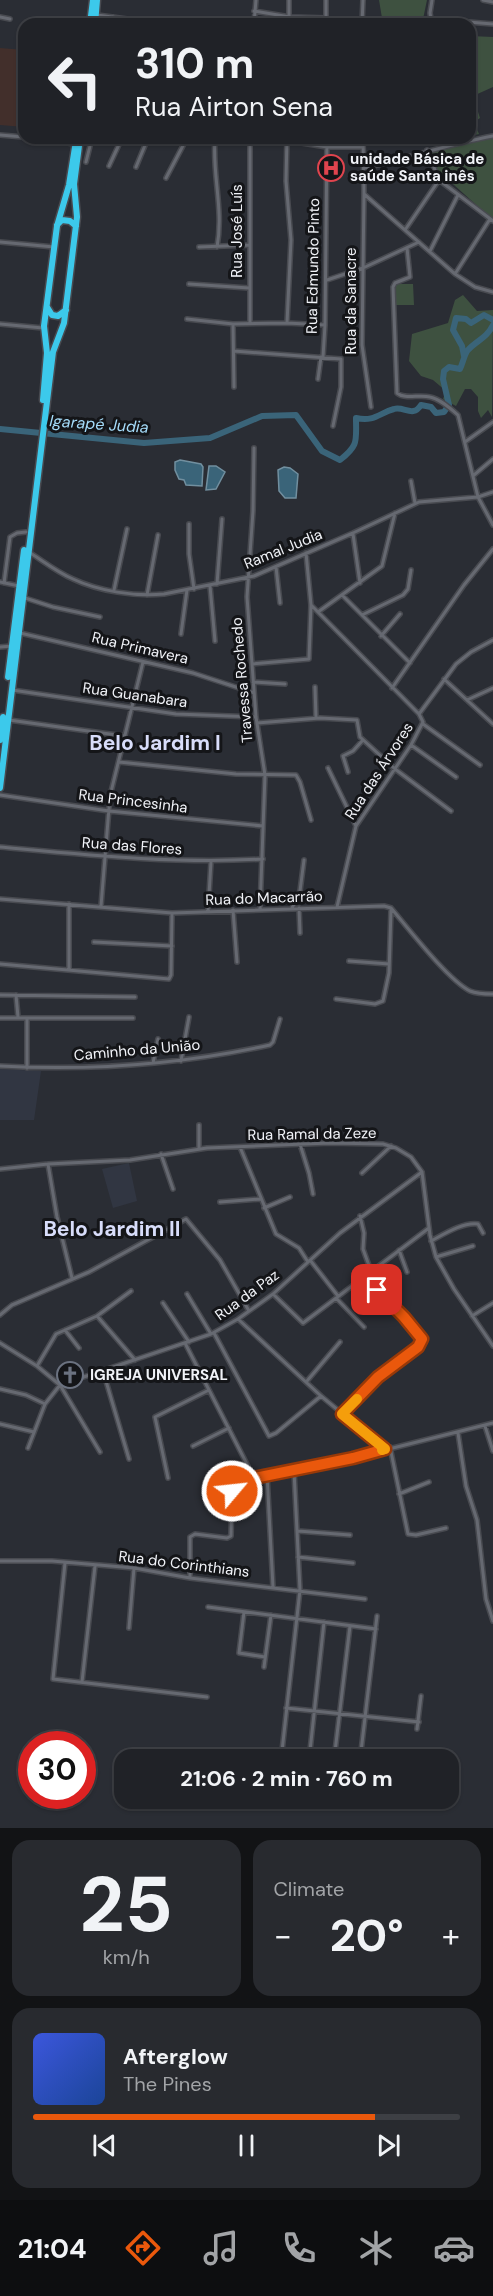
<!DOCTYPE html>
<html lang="en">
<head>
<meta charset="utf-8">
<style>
  body { margin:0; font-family:"DM Sans",sans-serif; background:#282a2f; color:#f1f3f6; height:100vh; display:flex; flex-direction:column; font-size:22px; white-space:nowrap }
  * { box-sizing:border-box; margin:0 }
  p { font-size:20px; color:#a2a4a7 }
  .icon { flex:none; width:33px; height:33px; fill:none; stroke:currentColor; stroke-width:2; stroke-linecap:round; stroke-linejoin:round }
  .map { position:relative; height:1828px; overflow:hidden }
  .drawer { display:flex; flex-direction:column; gap:12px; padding:12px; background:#121315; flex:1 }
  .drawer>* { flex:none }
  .hud { position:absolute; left:18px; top:18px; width:458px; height:126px; border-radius:18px; box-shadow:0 2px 4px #0004,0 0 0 2px #3d3f44; background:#202227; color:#f1f3f6; overflow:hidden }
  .speed { position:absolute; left:18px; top:1731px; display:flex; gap:12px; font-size:30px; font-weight:700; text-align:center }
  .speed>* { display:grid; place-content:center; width:78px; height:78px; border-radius:50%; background:#202227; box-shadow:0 2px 4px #0004,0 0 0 2px #3d3f44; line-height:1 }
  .speed .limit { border:9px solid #d22; background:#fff; color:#111 }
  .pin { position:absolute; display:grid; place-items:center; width:51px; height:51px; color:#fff; margin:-26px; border-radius:12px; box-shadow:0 3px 9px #0006 }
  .me { position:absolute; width:66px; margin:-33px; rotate:62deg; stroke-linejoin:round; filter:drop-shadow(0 0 4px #0008) }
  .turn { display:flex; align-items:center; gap:21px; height:126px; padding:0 18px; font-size:27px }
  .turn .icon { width:78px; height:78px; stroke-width:2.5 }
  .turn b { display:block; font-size:42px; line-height:51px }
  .big { font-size:45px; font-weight:700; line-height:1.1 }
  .drawer .card { flex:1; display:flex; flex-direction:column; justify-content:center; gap:9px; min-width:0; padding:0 21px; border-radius:18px; background:#282a2f }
  .drawer .dial { align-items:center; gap:0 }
  .dial b { font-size:78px; line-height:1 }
  .song { display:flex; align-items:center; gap:18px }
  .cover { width:72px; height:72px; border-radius:9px; background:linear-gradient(135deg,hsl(230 70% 55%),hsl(220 70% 35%)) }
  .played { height:6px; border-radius:3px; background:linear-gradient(90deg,#ea580c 80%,#3d3f44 80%) }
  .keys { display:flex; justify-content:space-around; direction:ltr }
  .heat { display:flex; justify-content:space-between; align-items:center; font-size:33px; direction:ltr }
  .drawer .tiles { flex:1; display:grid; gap:12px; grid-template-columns:1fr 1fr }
  .card:last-child { grid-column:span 2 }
  .trip { position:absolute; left:114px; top:1749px; width:345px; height:60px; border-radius:18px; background:#202227; box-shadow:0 2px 4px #0004,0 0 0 2px #3d3f44; font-weight:700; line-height:60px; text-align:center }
  .menu { display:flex; height:96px; justify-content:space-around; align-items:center; background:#0d0e10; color:#a2a4a7 }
  .menu .icon { width:42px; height:42px }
  .menu .on { color:#ea580c }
  .menu b { font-size:27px; color:#f1f3f6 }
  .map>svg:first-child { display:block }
</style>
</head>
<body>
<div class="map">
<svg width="493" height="1828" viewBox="0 0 493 1828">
  <rect width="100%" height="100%" fill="#2a2d34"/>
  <path fill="#422f2b" d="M0,48L24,50V127L0,125Z"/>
  <path fill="#313642" d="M0,1069L41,1071L34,1120H0Z
    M129,1163L137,1201L113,1208L102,1169Z"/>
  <path fill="#3e5140" d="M379,0H427L422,24H383Z
    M470,36L493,37V87L473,96L480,118L474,122L479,134L470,136Z
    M493,138V220L434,167L430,153L435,150Z
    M395,284H413L414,305H395Z
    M463,295L477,311L493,310L492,417L488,410L481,418L478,411V397L471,389H465L456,406L443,399L446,391L433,380L421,376L409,361L412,334L448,323L455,300Z"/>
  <path fill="#3a6479" stroke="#718f9f" stroke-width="1.5" d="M180,460L201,464L203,467L202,486L186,485L184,480L179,479L175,470V462Z
    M209,466H216L225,472L216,489L206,490Z
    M284,467L290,468L298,474L296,498H285L279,491L278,470Z"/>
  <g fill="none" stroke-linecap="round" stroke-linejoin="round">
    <path stroke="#3a6479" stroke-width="6" d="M464,356L462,346L453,330L456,318L466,319L471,323L484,315L493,320
      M0,429L144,443L210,438L262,416L296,415L322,451L340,460C359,445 356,441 356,418C375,422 379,413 394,409C404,406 413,418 421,405L431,407L436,413L444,412L449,405L443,379L444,371L449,367L460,369C463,363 464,355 468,350C477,340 486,339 493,325"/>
    <defs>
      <path id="street" d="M432,0L430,13L431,19L493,24
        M483,0L493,2
        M254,11L290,17L362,19
        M97,15L164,24
        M0,17L10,19
        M112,24L113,17
        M254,24L256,0
        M289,24V0
        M326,24V0
        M362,24L363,0
        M0,135L24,137
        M31,138L75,144
        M215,138C212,175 224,210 217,247
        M250,138V323
        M270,138L327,147H363
        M287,138L286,181L291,240L287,323
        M363,138L364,194L362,345L371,407
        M427,150L439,180L493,221
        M86,162L92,138
        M109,166L122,138
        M136,167L148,138
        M364,168C408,158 449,144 493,136
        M166,178L187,138
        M364,194L455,274L475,287L493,292
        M405,230L439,180
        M0,242L54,247
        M199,247L249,245
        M407,248L410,277L395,283L393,287L397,393C405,400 419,394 430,397C440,399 450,408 458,415L478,497L493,525
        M430,251L458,195
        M455,274L490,219
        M327,280L363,268L419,242
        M189,284L249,288
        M187,319L233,324L287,323L325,325
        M0,324L43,328
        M233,324L234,387
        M234,351L341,359V387L333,426
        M323,357L325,325L327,138
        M318,379L321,357
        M465,442L493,422
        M254,448L253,511L247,597L256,717L265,775L260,910
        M474,475L493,459
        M411,481L415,503
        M189,524V554L194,589
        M353,534L360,583
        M29,552C43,561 57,572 73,579C98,591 136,597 164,594L254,576L353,533L419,502L478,497L493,492
        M276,567L280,603
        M0,582L19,586
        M4,583L10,537L17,533L26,532
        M217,584L222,519
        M210,586L215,641
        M114,590L127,529
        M147,595L158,535
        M342,595L410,663
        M25,598L53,607L100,617
        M311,605L419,714L423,722L411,745L356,826L337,907
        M318,612L382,566L395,513
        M362,615L403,595L408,589L411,570
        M20,633L193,673L254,693
        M181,634L187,590
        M381,636L400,614
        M0,647L12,646
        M252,664L309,659L311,605L306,553
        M444,679L493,724
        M253,682L285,684
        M315,687L316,718
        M392,688L464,585L493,549
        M12,690L176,714L256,717
        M467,700L493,688
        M419,714L456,664L471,652L493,640
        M9,720L124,736
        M257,723L320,718L357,720L360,737L395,769L451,811
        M423,724L480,765
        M411,745L456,777
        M119,762L236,774L296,775L300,782L311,820
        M328,768L356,826
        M348,772L343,756L353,751L363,740
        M0,795L109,811L263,826
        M0,847C88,855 175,864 263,859
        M0,899L172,913L384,906L391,908C408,928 448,980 470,991C477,994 485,994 493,994
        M69,904V970
        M101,906L110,796L143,662
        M292,908L300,891L304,860
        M299,908L300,933
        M233,910L237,962
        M208,911L211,862
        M94,942L172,946
        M349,961L389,964
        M0,964L169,979L171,975L172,913
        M0,995L135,997
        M16,995L18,1017
        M336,999L375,1004L383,1001L389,973L391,910
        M0,1018H133
        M27,1018V1068
        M181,1061L189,1017
        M153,1063L158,1039
        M0,1066C90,1071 182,1064 270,1045L273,1042L280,1019
        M300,1144L309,1173L313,1194
        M240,1147L276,1234L299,1248L308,1262
        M199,1149V1125
        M161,1154L173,1189
        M48,1164L57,1217L72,1278
        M0,1169L48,1164L130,1160L207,1148L330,1143L383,1144L396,1148L411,1157L422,1172L430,1235L436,1257L454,1289L493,1346
        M362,1173L391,1146
        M220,1202L261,1199
        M264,1208L290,1197
        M360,1216L364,1233L363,1249L371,1271
        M431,1241C444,1234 463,1222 478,1224L483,1233
        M399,1250L407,1272
        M436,1257L473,1246
        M310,1260L338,1296
        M187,1294L211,1334
        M273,1294L303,1323L429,1228
        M336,1298L364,1327
        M163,1303L189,1342
        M0,1315L12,1305L89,1272L186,1219L220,1260L249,1311
        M97,1316L135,1360
        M472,1316L493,1303
        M238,1319L321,1396L385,1449
        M65,1330L79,1348
        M214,1333L269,1436L276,1433L321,1396
        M0,1343L37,1366L60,1385L211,1334L238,1319L273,1294L340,1233L422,1172
        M185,1343L254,1478
        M37,1366L56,1334L97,1316L131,1291
        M103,1371L129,1459
        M307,1381L340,1342
        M0,1389L26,1395L45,1404
        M342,1414L378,1377L418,1347L422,1341L404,1317L363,1277
        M0,1424L34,1432
        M485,1426L493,1451
        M458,1433L466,1486L477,1520L486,1599L493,1621
        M193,1446L229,1428
        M390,1447L408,1534L416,1535L446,1528
        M28,1448L45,1404L60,1385L100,1452
        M267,1475L273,1587
        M168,1478L155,1417L209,1390
        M399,1494L429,1482
        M298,1531L350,1535
        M298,1557L353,1563
        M0,1561H52L134,1568L190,1578L365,1599
        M65,1563L53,1679L207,1697
        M190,1578V1537L195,1534L227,1538L231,1536L232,1491L241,1483L254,1478L353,1458L493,1423
        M208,1607L376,1629
        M244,1612L239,1653L265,1657
        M129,1628L134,1568
        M264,1667L271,1615
        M82,1682L95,1566
        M286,1708L419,1722
        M417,1729L421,1696
        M281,1760L300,1590L294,1471
        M309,1760L324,1622
        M334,1760L350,1626
        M360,1760L377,1616"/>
      <path id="highway" d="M90,24L93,0
        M95,24L97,0
        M57,225L62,220L70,221L76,226
        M47,307L52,315L58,316L66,310
        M43,400L47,353L44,326L57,226L69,185L76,141
        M8,677L24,550
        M0,740L3,717
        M0,788L53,352L64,323L77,217L74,184L80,138"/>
    </defs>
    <use href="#street" stroke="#484a50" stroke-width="6"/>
    <use href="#highway" stroke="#484a50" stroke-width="9"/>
    <use href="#street" stroke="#666971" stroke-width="3"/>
    <use href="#highway" stroke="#3cc9eb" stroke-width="6"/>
  </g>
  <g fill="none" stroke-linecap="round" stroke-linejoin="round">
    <defs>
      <path id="route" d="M232,1491L241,1483L254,1478L353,1458L385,1449L342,1414L378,1377L418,1347L422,1339L404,1317L377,1290"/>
    </defs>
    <use href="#route" stroke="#983908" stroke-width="15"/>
    <use href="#route" stroke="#ea580c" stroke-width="10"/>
    <path stroke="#f59e0b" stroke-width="10" d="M357,1399L342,1414L385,1449L382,1450"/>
  </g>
  <defs>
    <symbol id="hospital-ring" viewBox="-11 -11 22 22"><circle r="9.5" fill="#141518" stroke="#e0444e" stroke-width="1.5"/><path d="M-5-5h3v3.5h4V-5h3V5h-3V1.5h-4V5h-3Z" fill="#e0444e"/></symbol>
    <symbol id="church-ring" viewBox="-11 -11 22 22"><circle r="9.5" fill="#141518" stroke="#6b7280" stroke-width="1.5"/><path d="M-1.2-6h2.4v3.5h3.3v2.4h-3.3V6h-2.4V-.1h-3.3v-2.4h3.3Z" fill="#6b7280"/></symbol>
  </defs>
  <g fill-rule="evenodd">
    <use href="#hospital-ring" x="316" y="153" width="30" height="30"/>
    <use href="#church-ring" x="55" y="1360" width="30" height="30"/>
  </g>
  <g text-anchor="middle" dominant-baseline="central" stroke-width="6" stroke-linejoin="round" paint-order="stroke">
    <g font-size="15" font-weight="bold" fill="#f1f3f8" stroke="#141518" text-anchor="start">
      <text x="350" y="159">unidade Básica de<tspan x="350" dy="17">saúde Santa inês</tspan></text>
      <text x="90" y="1375">IGREJA UNIVERSAL</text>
    </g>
    <g font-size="15" fill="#f1f3f8" stroke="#141518">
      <text transform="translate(237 231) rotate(-90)">Rua José Luís</text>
      <text transform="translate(313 266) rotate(-89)">Rua Edmundo Pinto</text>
      <text transform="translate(351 301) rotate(-90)">Rua da Sanacre</text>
      <text transform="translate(283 549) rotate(-22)">Ramal Judia</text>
      <text transform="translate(140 648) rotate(13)">Rua Primavera</text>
      <text transform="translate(242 680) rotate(-95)">Travessa Rochedo</text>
      <text transform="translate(135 695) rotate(8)">Rua Guanabara</text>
      <text transform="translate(379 771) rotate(-57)">Rua das Árvores</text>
      <text transform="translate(133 801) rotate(7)">Rua Princesinha</text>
      <text transform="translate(132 846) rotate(4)">Rua das Flores</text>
      <text transform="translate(264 898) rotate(-2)">Rua do Macarrão</text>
      <text transform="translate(137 1050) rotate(-5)">Caminho da União</text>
      <text transform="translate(312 1134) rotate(-1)">Rua Ramal da Zeze</text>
      <text transform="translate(247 1295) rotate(-36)">Rua da Paz</text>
      <text transform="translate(184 1564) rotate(7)">Rua do Corinthians</text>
    </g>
    <g font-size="16" font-style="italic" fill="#a5dcfa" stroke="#141518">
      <text transform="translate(99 424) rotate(4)">Igarapé Judia</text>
    </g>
    <g font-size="21" font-weight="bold" fill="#d8ddfa" stroke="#141518">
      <text x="155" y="743">Belo Jardim I</text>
      <text x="112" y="1229">Belo Jardim II</text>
    </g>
  </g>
</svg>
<div class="speed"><div class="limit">30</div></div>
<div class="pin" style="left:377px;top:1290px;background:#d93025"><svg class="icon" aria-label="arrive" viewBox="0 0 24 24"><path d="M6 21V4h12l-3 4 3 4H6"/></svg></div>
<svg class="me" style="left:232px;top:1491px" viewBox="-20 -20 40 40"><circle r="17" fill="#ea580c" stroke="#fff" stroke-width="3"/><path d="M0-11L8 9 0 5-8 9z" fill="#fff"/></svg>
<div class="trip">21:06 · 2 min · 760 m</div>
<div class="hud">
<div class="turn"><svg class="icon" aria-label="left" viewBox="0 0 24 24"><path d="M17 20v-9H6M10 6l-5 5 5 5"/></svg><div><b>310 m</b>Rua Airton Sena</div></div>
</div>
</div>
<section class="drawer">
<div class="tiles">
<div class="card dial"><b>25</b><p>km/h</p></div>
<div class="card"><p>Climate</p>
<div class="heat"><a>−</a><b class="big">20°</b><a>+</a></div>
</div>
<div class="card">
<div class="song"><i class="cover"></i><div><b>Afterglow</b><p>The Pines</p></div></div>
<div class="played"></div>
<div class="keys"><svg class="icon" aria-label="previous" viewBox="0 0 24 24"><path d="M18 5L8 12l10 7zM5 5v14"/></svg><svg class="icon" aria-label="pause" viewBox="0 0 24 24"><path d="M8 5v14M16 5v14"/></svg><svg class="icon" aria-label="next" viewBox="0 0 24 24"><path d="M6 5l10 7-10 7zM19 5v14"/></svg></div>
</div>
</div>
</section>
<nav class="menu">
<b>21:04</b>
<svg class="icon on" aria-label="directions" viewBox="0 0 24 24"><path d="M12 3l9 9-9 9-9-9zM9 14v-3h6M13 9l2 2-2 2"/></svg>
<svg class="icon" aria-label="music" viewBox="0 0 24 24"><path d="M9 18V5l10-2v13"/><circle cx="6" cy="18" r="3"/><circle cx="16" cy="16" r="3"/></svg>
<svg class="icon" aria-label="phone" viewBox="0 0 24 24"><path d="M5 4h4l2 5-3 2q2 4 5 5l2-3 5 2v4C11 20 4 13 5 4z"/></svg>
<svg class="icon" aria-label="climate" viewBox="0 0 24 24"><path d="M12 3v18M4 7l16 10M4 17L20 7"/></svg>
<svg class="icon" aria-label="car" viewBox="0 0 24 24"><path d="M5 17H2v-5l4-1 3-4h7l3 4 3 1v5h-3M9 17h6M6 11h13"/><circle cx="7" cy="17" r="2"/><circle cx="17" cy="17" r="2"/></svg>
</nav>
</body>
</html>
